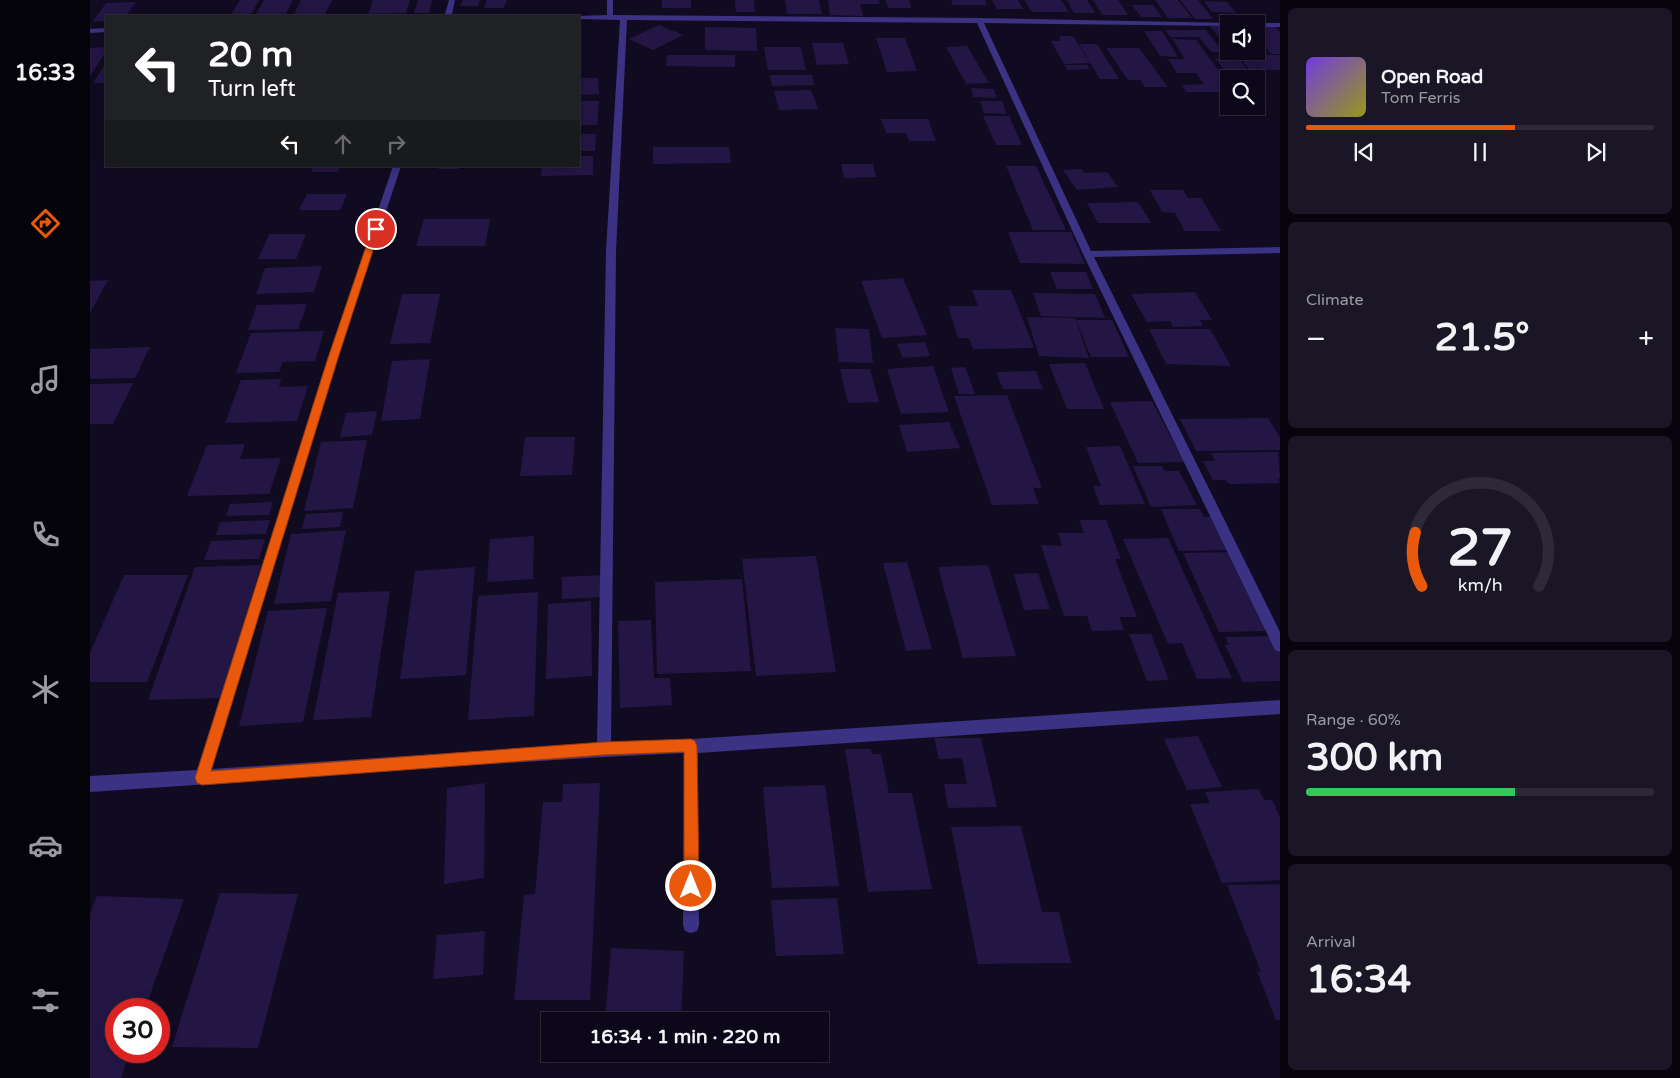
<!DOCTYPE html>
<html lang="en">
<head>
<meta charset="utf-8">
<style>
  body { margin:0; font-family:"Varela Round",sans-serif; background:#1b1626; color:#f1f3f6; height:100vh; display:flex; flex-direction:column; font-size:19px; white-space:nowrap }
  * { box-sizing:border-box; margin:0 }
  p { font-size:16px; color:#9a9aa2 }
  .icon { flex:none; width:28px; height:28px; fill:none; stroke:currentColor; stroke-width:2; stroke-linecap:round; stroke-linejoin:round }
  .map { position:relative; flex:1; overflow:hidden }
  .panel { display:flex; flex-direction:column; gap:8px; padding:8px; background:#07040e; width:400px }
  .panel>* { flex:none }
  .banner { position:absolute; left:15px; top:15px; width:475px; height:152px; border-radius:0px; box-shadow:0 2px 12px #0003,0 0 0 1px #2d2938; background:#202124; color:#fff; overflow:hidden }
  .fabs { position:absolute; left:1130px; top:15px; display:grid; gap:10px }
  .fabs a { display:grid; place-items:center; width:45px; height:45px; border-radius:0px; background:#0d0819; box-shadow:0 2px 12px #0003,0 0 0 1px #2d2938; font-size:25px }
  .speed { position:absolute; left:15px; top:998px; display:flex; gap:10px; font-size:25px; font-weight:700; text-align:center }
  .speed>* { display:grid; place-content:center; width:65px; height:65px; border-radius:50%; background:#0d0819; box-shadow:0 2px 12px #0003,0 0 0 1px #2d2938; line-height:1 }
  .speed .limit { border:8px solid #d22; background:#fff; color:#111 }
  .pin { position:absolute; display:grid; place-items:center; width:42px; height:42px; color:#fff; margin:-21px; border:2px solid #fff; border-radius:50%; box-shadow:0 1px 5px #0007 }
  .me { position:absolute; width:55px; margin:-28px; rotate:0deg; stroke-linejoin:round; filter:drop-shadow(0 0 4px #0008) }
  .turn { display:flex; align-items:center; gap:18px; height:105px; padding:0 20px; font-size:22px }
  .turn .icon { width:65px; height:65px; stroke-width:2.5 }
  .turn b { display:block; font-size:35px; line-height:42px }
  .lanes { display:flex; align-items:center; height:48px; padding:0 20px; background:#0003; justify-content:center; gap:25px; direction:ltr }
  .lanes .off { opacity:.35 }
  .big { font-size:38px; font-weight:800; line-height:1.1 }
  .panel .widget { flex:1; display:flex; flex-direction:column; justify-content:center; gap:8px; min-width:0; padding:0 18px; border-radius:8px; background:#1b1626 }
  .panel .dial { align-items:center; gap:0 }
  .dial svg { height:130px; overflow:visible; fill:none; stroke:#2d2938; stroke-width:7; stroke-linecap:round; text-anchor:middle }
  .dial text { fill:#f1f3f6; stroke:none }
  .song { display:flex; align-items:center; gap:15px }
  .cover { width:60px; height:60px; border-radius:8px; background:linear-gradient(135deg,hsl(260 70% 55%),hsl(60 70% 35%)) }
  .played { height:5px; border-radius:2px; background:linear-gradient(90deg,#ea580c 60%,#2d2938 60%) }
  .keys { display:flex; justify-content:space-around; direction:ltr }
  .heat { display:flex; justify-content:space-between; align-items:center; font-size:28px; direction:ltr }
  .charge { height:8px; border-radius:4px; background:linear-gradient(90deg,#34c759 60%,#2d2938 0) }
  .trip { position:absolute; left:451px; top:1012px; width:288px; height:50px; border-radius:0px; background:#0d0819; box-shadow:0 2px 12px #0003,0 0 0 1px #2d2938; font-weight:800; line-height:50px; text-align:center }
  main { display:flex; flex:1; min-height:0 }
  .menu { display:flex; flex-direction:column; width:90px; justify-content:space-around; align-items:center; background:#05030a; color:#9a9aa2 }
  .menu .icon { width:35px; height:35px }
  .menu .selected { color:#ea580c }
  .menu b { font-size:22px; color:#f1f3f6 }
  .map>svg:first-child { display:block }
</style>
</head>
<body>
<main>
<nav class="menu">
<b>16:33</b>
<svg class="icon selected" aria-label="directions" viewBox="0 0 24 24"><path d="M12 3l9 9-9 9-9-9zM9 14v-3h6M13 9l2 2-2 2"/></svg>
<svg class="icon" aria-label="music" viewBox="0 0 24 24"><path d="M9 18V5l10-2v13"/><circle cx="6" cy="18" r="3"/><circle cx="16" cy="16" r="3"/></svg>
<svg class="icon" aria-label="phone" viewBox="0 0 24 24"><path d="M5 4h4l2 5-3 2q2 4 5 5l2-3 5 2v4C11 20 4 13 5 4z"/></svg>
<svg class="icon" aria-label="climate" viewBox="0 0 24 24"><path d="M12 3v18M4 7l16 10M4 17L20 7"/></svg>
<svg class="icon" aria-label="car" viewBox="0 0 24 24"><path d="M5 17H2v-5l4-1 3-4h7l3 4 3 1v5h-3M9 17h6M6 11h13"/><circle cx="7" cy="17" r="2"/><circle cx="17" cy="17" r="2"/></svg>
<svg class="icon" aria-label="filters" viewBox="0 0 24 24"><path d="M4 7h16M4 17h16"/><circle cx="9" cy="7" r="2"/><circle cx="15" cy="17" r="2"/></svg>
</nav>
<div class="map">
<svg width="1190" height="1078" viewBox="0 0 1190 1078">
  <rect width="100%" height="100%" fill="#110b21"/>
  <path fill="#231644" d="M150,0H169L160,16H140Z
    M174,0H203L195,16H165Z
    M211,0H242L234,16H203Z
    M283,0H320L316,13L278,14Z
    M328,0H342L339,13H324Z
    M373,0H390L388,6H370Z
    M397,0H417L414,8H394Z
    M572,0H601V8H572Z
    M645,0H664L665,12H646Z
    M695,0H729L732,14H697Z
    M738,0H789L790,4H770L773,16L740,15Z
    M795,0H819L821,8H798Z
    M861,0H895L897,5H863Z
    M902,0H928L933,9H907Z
    M934,0H971L979,12H942Z
    M977,0H997L1005,13H984Z
    M1003,0H1028L1038,15H1012Z
    M1065,0H1088L1102,18H1078Z
    M1090,0H1108L1123,19H1105Z
    M1114,1L1137,2L1146,13L1122,12Z
    M46,2L36,16H16V21L2,22L16,3Z
    M1042,5H1063L1072,17H1051Z
    M569,25L593,35L563,50L539,39Z
    M1120,26H1139V50Z
    M1166,26H1185L1190,32V54H1181L1166,37Z
    M615,27L666,28L667,51L615,50Z
    M1075,30H1116L1133,52H1121L1109,37H1080Z
    M1054,31H1072L1088,57L1070,56Z
    M969,36H983L1000,63L974,64L961,41H971Z
    M786,38H815L827,71L797,72Z
    M1082,39L1106,40L1139,84V92H1096L1092,85L1114,84L1106,73H1087L1078,59H1095Z
    M1166,41L1178,55H1190V70H1170L1156,54L1174,76H1164L1147,54H1143L1140,51H1166Z
    M722,43H753L759,64L727,65Z
    M989,44H1007L1029,79H1010Z
    M877,46L899,83L876,84L856,47Z
    M16,47V52L0,76V48Z
    M674,47H711L716,70H678Z
    M1016,48H1049L1078,87H1055L1051,80H1038Z
    M577,55H645V67L576,66Z
    M1125,58H1148L1158,70L1135,71Z
    M16,63V83H3Z
    M974,65H997L1000,69L977,70Z
    M680,75H722L724,85L682,86Z
    M489,78H508L509,94L489,95Z
    M881,88L904,89L907,98L883,97Z
    M721,90L728,109L689,110L684,91Z
    M489,101H509L507,125H489Z
    M890,101H912L917,114L894,113Z
    M893,116H919L932,145H906Z
    M791,119H838L846,141H819L816,133H796Z
    M489,134H506L505,151H489Z
    M563,147H639L641,163L563,164Z
    M489,156H503V175L451,176L452,166H489Z
    M751,164H783L786,177L754,178Z
    M224,166H250L248,172H221Z
    M349,166H370L369,169H348Z
    M916,166H946L976,230H943Z
    M991,169L994,173L1017,172L1028,187L987,190L973,170Z
    M1060,190H1093L1098,198H1111L1131,231H1095L1085,213L1072,212Z
    M217,194H257L250,210H209Z
    M1048,202L1061,223H1008L997,203Z
    M334,219H400L395,246H326Z
    M918,232H981L995,264L930,263Z
    M179,234H216L206,259H168Z
    M232,266L224,292L166,294L175,268Z
    M960,272H996L1003,289H967Z
    M813,278L837,335L792,338L771,281Z
    M18,280L0,313V281Z
    M882,290H921L944,348L883,349L879,338H868L858,306H888Z
    M1105,292L1122,320H1110L1113,326L1083,327L1080,321L1057,322L1041,294Z
    M943,293L1005,294L1015,318L951,316Z
    M312,294H350L340,343L300,344Z
    M217,304L208,329L158,330L167,305Z
    M937,317L985,318L999,358L949,356Z
    M986,320H1022L1039,357H1001Z
    M745,328L779,329L783,363L749,362Z
    M1059,329H1120L1141,366L1076,364Z
    M234,331L225,361L193,362L189,372L146,373L161,333Z
    M835,342L840,356L813,358L807,344Z
    M60,347L45,378L0,379V349Z
    M340,359L330,419L291,421L302,361Z
    M995,363L1014,409H977L959,364Z
    M843,366L859,412L811,414L797,369Z
    M875,367L885,394H869L861,368Z
    M750,369H780L789,402L758,403Z
    M946,371L953,389H913L906,372Z
    M191,379L189,387L218,386L207,421L135,423L151,380Z
    M43,383L23,424H0V384Z
    M917,395L952,488H943L949,504L902,505L864,396Z
    M1062,401L1094,462L1048,463L1020,402Z
    M287,411L282,435L250,437L256,413Z
    M1178,418L1190,438V450L1106,451L1090,419Z
    M859,422L870,448L817,452L809,425Z
    M435,437H485L482,475L430,476Z
    M277,440L263,508L214,511L231,442Z
    M155,444L150,459L191,458L179,494L97,496L117,445Z
    M1030,446L1055,504L1010,505L1003,486H1011L996,447Z
    M1188,452L1190,478H1188L1190,483L1139,484L1136,480H1123L1113,461H1125L1121,453Z
    M1043,466H1072L1075,471H1089L1107,505L1061,507Z
    M183,502L179,515L136,516L140,504Z
    M1071,509H1110L1114,517L1124,516L1140,550L1089,551Z
    M253,512L250,527L212,529L216,514Z
    M180,520L176,534L126,535L130,522Z
    M989,520H1016L1031,559H1025L1047,617H1029L1034,630L1002,631L997,616H974L951,545L972,546L968,533H994Z
    M256,530L241,601L184,604L201,534Z
    M444,536L443,579L397,582L400,539Z
    M1078,538L1142,678L1107,679L1092,643L1078,644L1033,539Z
    M175,539L169,559L114,560L121,541Z
    M1142,552L1181,631L1129,632L1093,553Z
    M726,556L746,672L666,676L652,559Z
    M817,562L842,649L816,651L793,563Z
    M171,565L131,698L58,700L105,567Z
    M898,565L926,656L873,658L848,567Z
    M385,567L376,675L310,679L325,571Z
    M948,573L960,609L934,610L924,574Z
    M34,575H98L57,682H0V653Z
    M514,575V597L472,599V577Z
    M652,579L661,671L567,674L565,582Z
    M300,591L281,717L223,720L248,593Z
    M448,592L444,716L378,720L388,596Z
    M501,601L502,676L456,679L458,604Z
    M237,608L213,722L149,726L178,611Z
    M561,620L564,678H580L582,705L530,708L528,621Z
    M1039,634H1061L1079,680L1057,681Z
    M1182,636L1190,653V681L1153,682L1135,645H1139L1135,637Z
    M1108,736L1132,787L1097,790L1074,739Z
    M844,738H891L907,807L858,808L854,784H877L872,758L849,759Z
    M755,749H781L782,754H791L799,793H822L842,889L778,892Z
    M395,783L394,878L354,884L357,788Z
    M510,783L500,1000H424L434,895L445,894L453,802H472L473,784Z
    M735,785L749,886L682,888L673,787Z
    M1169,789L1174,800H1182L1190,817V880L1132,883L1100,804L1120,803L1115,792Z
    M931,826L952,912H969L981,963L888,964L861,827Z
    M1190,884V1020H1186L1167,971L1171,972L1137,885Z
    M130,893L208,894L168,1048L82,1047Z
    M7,896L94,899L55,1009H26V1051H40L31,1078H0V914Z
    M747,898L754,954L686,956L681,900Z
    M395,931L393,975L343,979L347,935Z
    M521,948L594,951L591,1021H515Z"/>
  <g fill="none" stroke-linecap="round" stroke-linejoin="round">
    <path fill="#3c3284" fill-rule="evenodd" d="M359,0H365L362,14H432L435,16H345L348,14H355Z
      M517,0H523V15L889,18L1141,23L1139,26L894,23L1001,251L1190,247V253L1004,257L1190,632V652L1185,650L993,254L887,23L537,20L526,251L521,742L601,739L1190,700V714L608,753L609,925L607,931L601,933L595,931L593,925L594,753C395,762 198,780 0,792V776L107,770L238,358L303,166H311L248,358L122,769L507,743L516,251L530,20L489,19V16H486L517,15Z
      M1166,23H1190V27H1166V24H1163Z
      M16,28V32L0,33V29Z"/>
  </g>
  <path fill="#ea580c" stroke="#983908" d="M286,226L290,229L248,358L121,771L514,742L601,739L605,741L607,746L609,886L606,891L601,893L596,891L594,886V752L514,755L112,785L107,783L105,778L238,358L282,229Z"/>
</svg>
<div class="fabs">
<a><svg class="icon" aria-label="sound" viewBox="0 0 24 24"><path d="M4 9h4l5-4v14l-5-4H4zM17 9q2 3 0 6"/></svg></a>
<a><svg class="icon" aria-label="search" viewBox="0 0 24 24"><circle cx="10" cy="10" r="6"/><path d="M15 15l6 6"/></svg></a>
</div>
<div class="speed"><div class="limit">30</div></div>
<div class="pin" style="left:286px;top:229px;background:#d93025"><svg class="icon" aria-label="arrive" viewBox="0 0 24 24"><path d="M6 21V4h12l-3 4 3 4H6"/></svg></div>
<svg class="me" style="left:601px;top:886px" viewBox="-20 -20 40 40"><circle r="17" fill="#ea580c" stroke="#fff" stroke-width="3"/><path d="M0-11L8 9 0 5-8 9z" fill="#fff"/></svg>
<div class="trip">16:34 · 1 min · 220 m</div>
<div class="banner">
<div class="turn"><svg class="icon" aria-label="left" viewBox="0 0 24 24"><path d="M17 20v-9H6M10 6l-5 5 5 5"/></svg><div><b>20 m</b>Turn left</div></div>
<div class="lanes"><svg class="icon" aria-label="left" viewBox="0 0 24 24"><path d="M17 20v-9H6M10 6l-5 5 5 5"/></svg><svg class="icon off" aria-label="ahead" viewBox="0 0 24 24"><path d="M12 20V5M6 11l6-6 6 6"/></svg><svg class="icon off" aria-label="right" viewBox="0 0 24 24"><path d="M7 20v-9h11M14 6l5 5-5 5"/></svg></div>
</div>
</div>
<section class="panel">
<div class="widget">
<div class="song"><i class="cover"></i><div><b>Open Road</b><p>Tom Ferris</p></div></div>
<div class="played"></div>
<div class="keys"><svg class="icon" aria-label="previous" viewBox="0 0 24 24"><path d="M18 5L8 12l10 7zM5 5v14"/></svg><svg class="icon" aria-label="pause" viewBox="0 0 24 24"><path d="M8 5v14M16 5v14"/></svg><svg class="icon" aria-label="next" viewBox="0 0 24 24"><path d="M6 5l10 7-10 7zM19 5v14"/></svg></div>
</div>
<div class="widget"><p>Climate</p>
<div class="heat"><a>−</a><b class="big">21.5°</b><a>+</a></div>
</div>
<div class="widget dial"><svg viewBox="0 0 100 80">
<path d="M14 69A42 42 0 1 1 86 69"/>
<path d="M14 69A42 42 0 0 1 10 36" stroke="#ea580c"/>
<text x="50" y="56" font-size="32" font-weight="700">27</text>
<text x="50" y="72" font-size="11">km/h</text>
</svg></div>
<div class="widget"><p>Range · 60%</p><b class="big">300 km</b><div class="charge"></div></div>
<div class="widget"><p>Arrival</p><b class="big">16:34</b></div>
</section>
</main>
</body>
</html>
